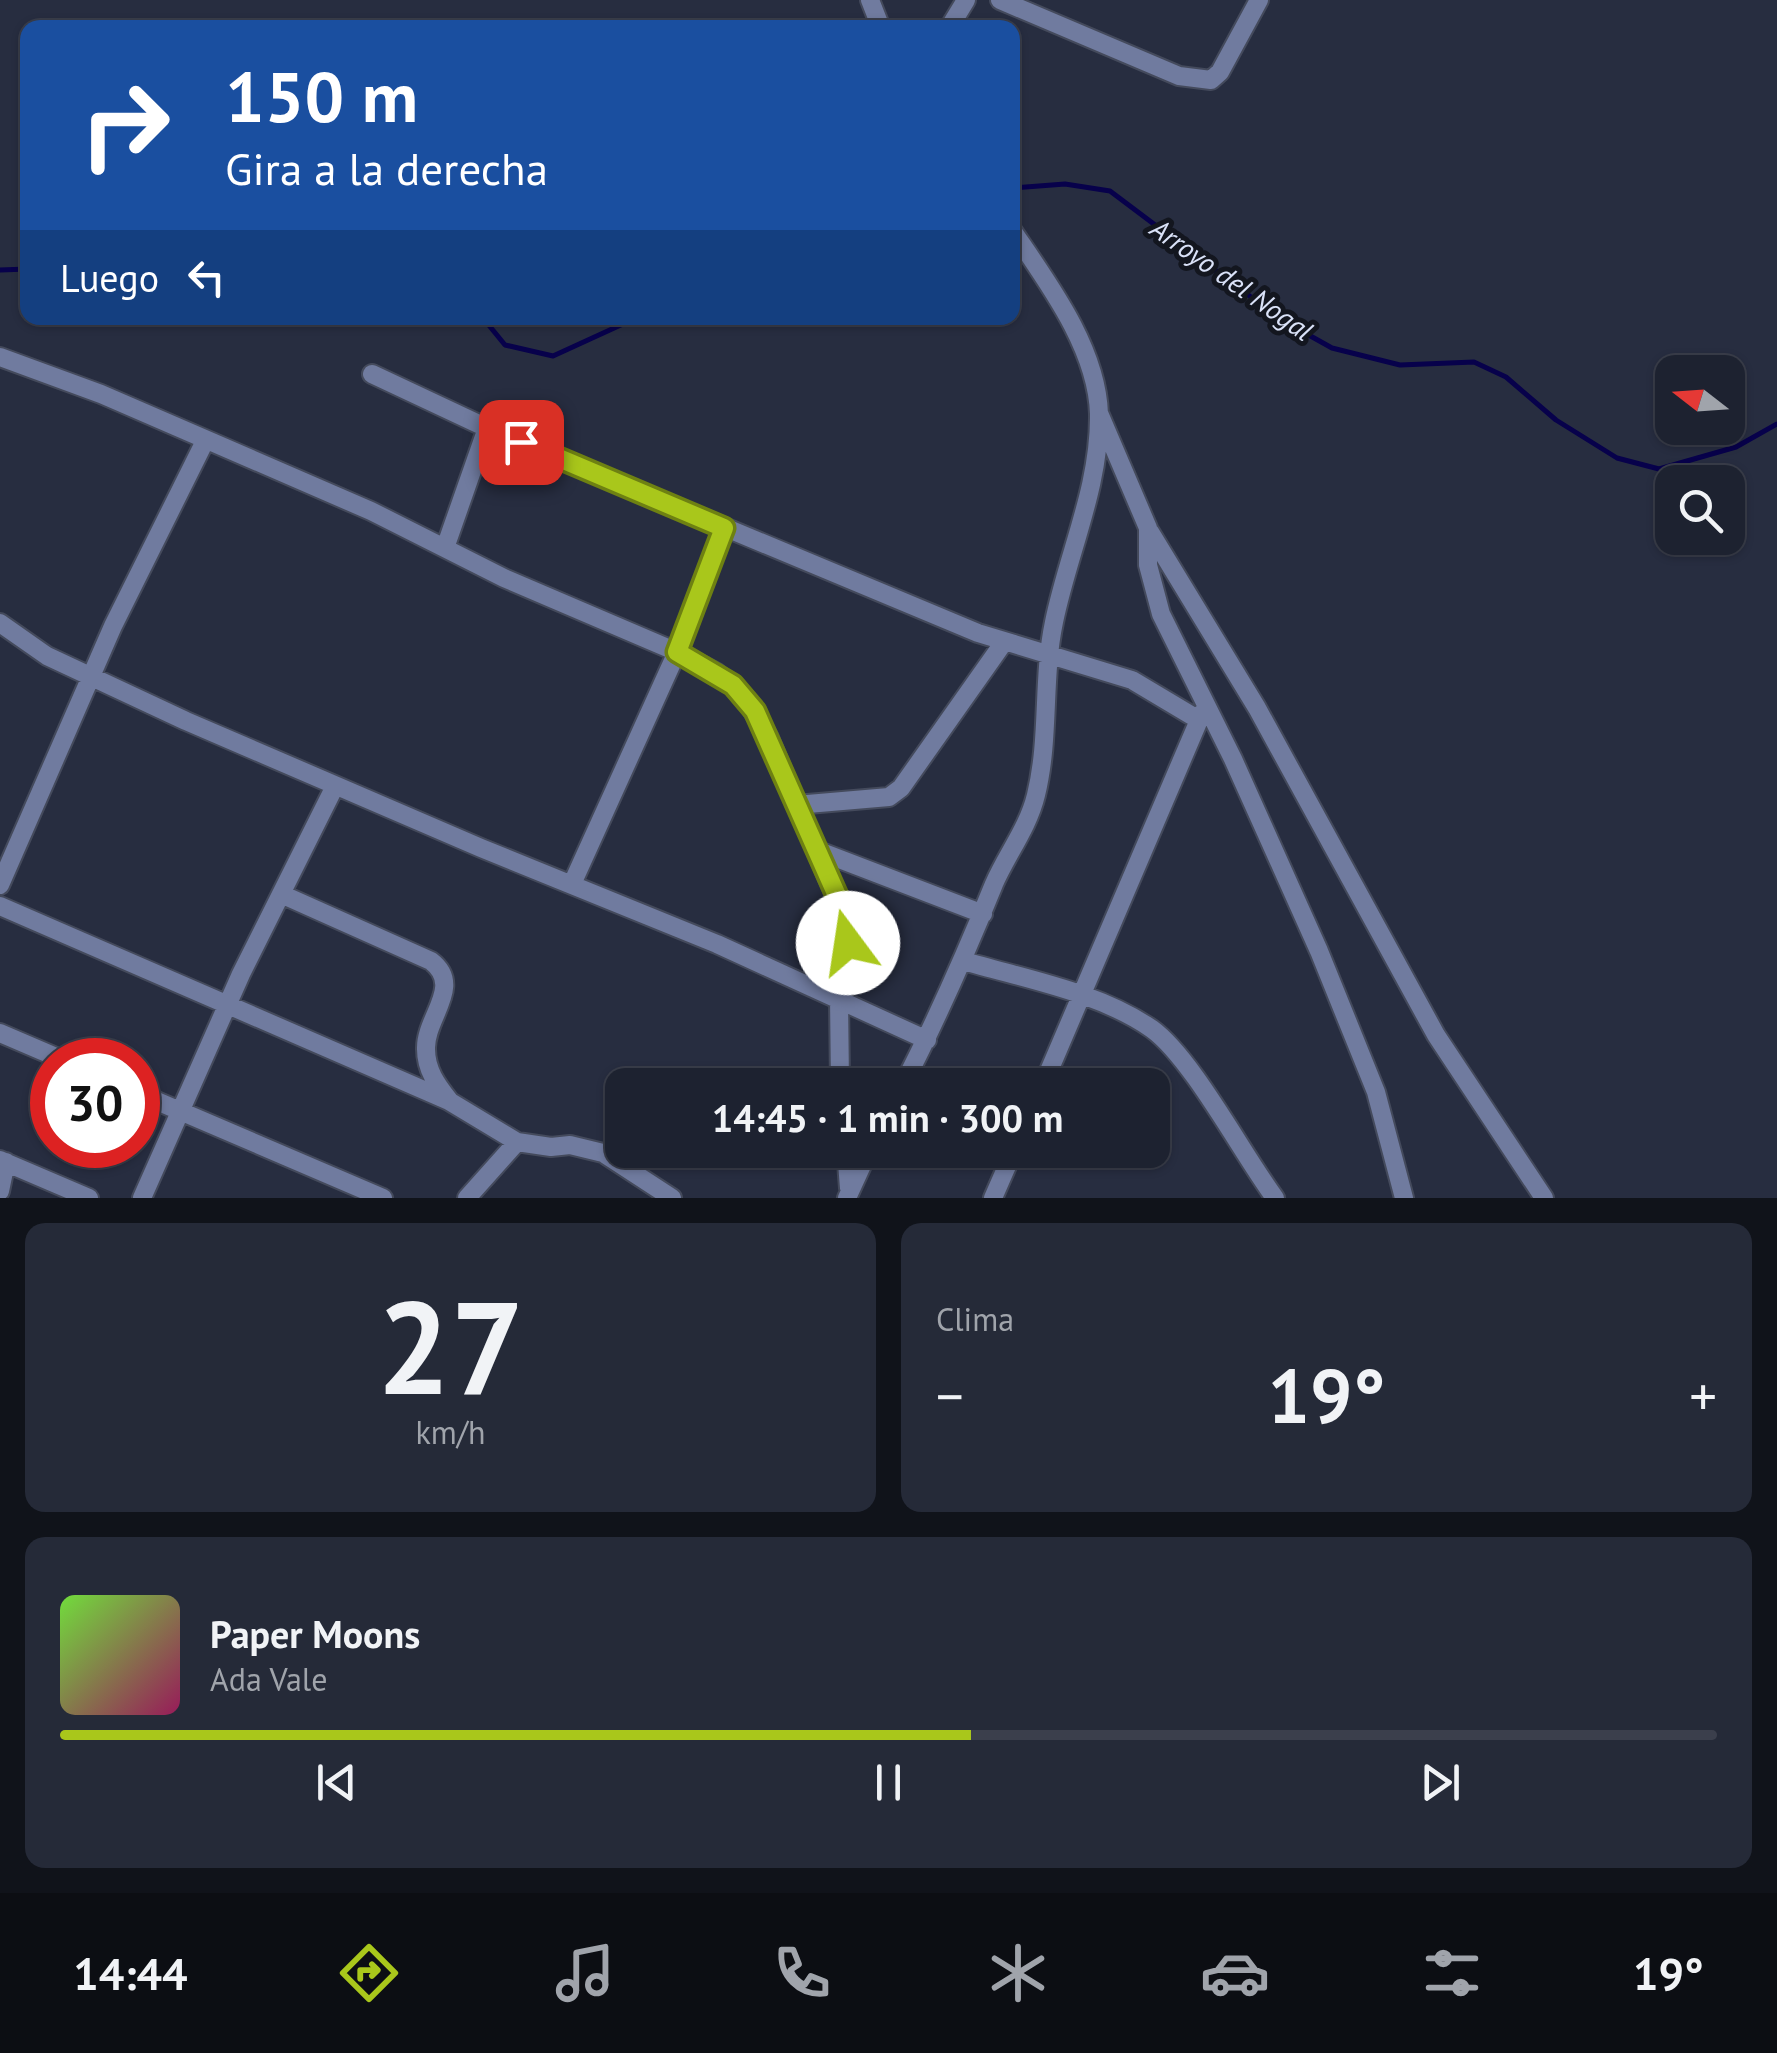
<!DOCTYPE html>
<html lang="es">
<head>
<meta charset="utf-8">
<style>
  body { margin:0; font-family:"PT Sans",sans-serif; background:#252a38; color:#f1f3f6; height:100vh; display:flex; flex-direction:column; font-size:38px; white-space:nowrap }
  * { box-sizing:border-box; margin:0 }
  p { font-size:32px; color:#a0a4ab }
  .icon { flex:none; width:55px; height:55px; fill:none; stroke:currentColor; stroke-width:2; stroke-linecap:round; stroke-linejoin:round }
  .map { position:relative; height:1198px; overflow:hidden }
  .side { display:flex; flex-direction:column; gap:25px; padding:25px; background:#10131a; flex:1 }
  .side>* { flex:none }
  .banner { position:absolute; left:20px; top:20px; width:1000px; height:305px; border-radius:20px; box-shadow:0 2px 8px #0004,0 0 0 2px #3b3f4c; background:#1a4fa0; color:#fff; overflow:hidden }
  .needle { width:65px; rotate:287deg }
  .tools { position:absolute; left:1655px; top:355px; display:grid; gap:20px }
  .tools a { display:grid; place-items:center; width:90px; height:90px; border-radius:20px; background:#1d2230; box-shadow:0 2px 8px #0004,0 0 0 2px #3b3f4c; font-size:50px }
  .speed { position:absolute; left:30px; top:1038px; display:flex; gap:20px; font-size:50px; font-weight:700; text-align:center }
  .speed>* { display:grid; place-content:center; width:130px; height:130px; border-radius:50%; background:#1d2230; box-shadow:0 2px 8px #0004,0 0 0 2px #3b3f4c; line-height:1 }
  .speed .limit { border:15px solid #d22; background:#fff; color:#111 }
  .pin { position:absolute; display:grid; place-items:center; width:85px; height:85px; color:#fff; margin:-42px; border-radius:20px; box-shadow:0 5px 15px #0006 }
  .me { position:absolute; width:110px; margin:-55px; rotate:346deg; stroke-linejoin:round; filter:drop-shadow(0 0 8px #0008) }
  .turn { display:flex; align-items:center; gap:35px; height:210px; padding:0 40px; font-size:45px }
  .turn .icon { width:130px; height:130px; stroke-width:2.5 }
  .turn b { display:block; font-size:70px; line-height:85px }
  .then { display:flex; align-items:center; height:95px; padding:0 40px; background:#0003; gap:20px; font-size:38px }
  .big { font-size:75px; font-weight:800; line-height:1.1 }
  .side .card { flex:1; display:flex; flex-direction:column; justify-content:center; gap:15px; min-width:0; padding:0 35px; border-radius:20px; background:#252a38 }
  .side .dial { align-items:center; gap:0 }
  .dial b { font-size:130px; line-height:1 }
  .song { display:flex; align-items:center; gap:30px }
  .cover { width:120px; height:120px; border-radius:15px; background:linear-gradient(135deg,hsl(100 70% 55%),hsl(330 70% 35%)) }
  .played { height:10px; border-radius:5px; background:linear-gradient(90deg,#a9c71b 55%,#3b3f4c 55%) }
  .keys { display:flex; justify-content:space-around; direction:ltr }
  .heat { display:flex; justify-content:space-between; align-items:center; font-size:55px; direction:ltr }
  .side .tiles { flex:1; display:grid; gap:25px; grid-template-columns:1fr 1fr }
  .card:last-child { grid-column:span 2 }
  .trip { position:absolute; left:605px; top:1068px; width:565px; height:100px; border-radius:20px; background:#1d2230; box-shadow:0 2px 8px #0004,0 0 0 2px #3b3f4c; font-weight:800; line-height:100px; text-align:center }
  .tabs { display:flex; height:160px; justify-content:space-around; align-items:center; background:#0c0e13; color:#a0a4ab }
  .tabs .icon { width:70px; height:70px }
  .tabs .on { color:#a9c71b }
  .tabs b { font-size:45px; color:#f1f3f6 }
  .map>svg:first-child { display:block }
</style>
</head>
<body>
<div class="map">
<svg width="1777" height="1198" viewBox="0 0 1777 1198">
  <rect width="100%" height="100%" fill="#272d40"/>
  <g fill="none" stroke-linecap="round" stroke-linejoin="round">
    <path stroke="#07014b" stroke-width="5" d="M1012,188L1065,184L1110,191L1280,319L1332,348L1400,365L1474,362L1506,377L1556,420L1617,458L1659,469L1736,447L1777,424
      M0,270L28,269
      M483,318L505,345L553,356L636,318"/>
    <defs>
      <path id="minor" d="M870,0L881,28
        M1000,0L1179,76L1211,80L1220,72L1259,0
        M949,28L966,0
        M0,357L101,394L371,511L504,578L677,652L717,673L744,696L769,738L847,924L848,943L839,997L840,1085
        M372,374L487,428L978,633L1132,680L1199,720
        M1099,413L1148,528V565L1161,614L1233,759L1319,951L1376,1092L1404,1198
        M1150,532L1257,708L1436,1035L1544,1198
        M445,548L487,428
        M0,623L47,656L186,721L481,848L717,944L927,1040
        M796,805L889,797L901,788L1004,642
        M816,850L983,914
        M572,884L677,652L724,528
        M0,885L113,626L205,441
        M281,894L431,961C464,986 425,1017 426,1049C426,1070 437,1085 449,1100
        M0,906L449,1101L517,1142L551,1147L570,1145L603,1153L672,1198
        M964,961C1025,979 1099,992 1152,1029C1192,1058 1243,1155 1275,1198
        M0,1033L63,1060
        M903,1085C937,1019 966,953 994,884C1007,854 1028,828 1036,795C1050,738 1042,679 1054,622C1068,553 1100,487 1099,414C1097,348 1048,283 1012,230
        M1043,1085L1202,713
        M138,1093L383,1198
        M846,1150L849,1188
        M0,1160L89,1198
        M0,1191L6,1162
        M142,1198L241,974L335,786
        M467,1198L517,1142
        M847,1198L869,1150
        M993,1198L1014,1150"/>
    </defs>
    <use href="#minor" stroke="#444a5c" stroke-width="22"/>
    <use href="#minor" stroke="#707b9f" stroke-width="18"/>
  </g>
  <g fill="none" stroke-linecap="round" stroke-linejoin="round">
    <defs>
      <path id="route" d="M521,442L724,528L677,652L733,685L755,711L843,909L848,943"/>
    </defs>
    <use href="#route" stroke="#6e8112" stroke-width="25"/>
    <use href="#route" stroke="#a9c71b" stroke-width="18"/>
  </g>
  <g text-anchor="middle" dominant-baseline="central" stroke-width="10" stroke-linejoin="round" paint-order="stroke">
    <g font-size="28" font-style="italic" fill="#dae2f8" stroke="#13161f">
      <text transform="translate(1232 279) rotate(35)">Arroyo del Nogal</text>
    </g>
  </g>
</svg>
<div class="tools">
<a><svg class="needle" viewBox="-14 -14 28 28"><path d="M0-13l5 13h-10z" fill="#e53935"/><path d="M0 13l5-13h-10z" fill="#a0a4ab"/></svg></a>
<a><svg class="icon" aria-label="search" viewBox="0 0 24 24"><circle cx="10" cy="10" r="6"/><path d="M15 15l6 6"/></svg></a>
</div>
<div class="speed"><div class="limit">30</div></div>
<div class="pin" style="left:521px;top:442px;background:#d93025"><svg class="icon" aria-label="arrive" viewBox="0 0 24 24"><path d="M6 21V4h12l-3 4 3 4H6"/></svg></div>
<svg class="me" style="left:848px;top:943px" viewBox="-20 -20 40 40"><circle r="19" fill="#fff"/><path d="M0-13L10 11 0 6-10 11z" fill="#a9c71b"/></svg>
<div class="trip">14:45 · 1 min · 300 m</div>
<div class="banner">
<div class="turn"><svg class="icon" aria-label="right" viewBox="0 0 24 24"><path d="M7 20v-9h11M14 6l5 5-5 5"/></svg><div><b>150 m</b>Gira a la derecha</div></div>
<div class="then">Luego<svg class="icon" aria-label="left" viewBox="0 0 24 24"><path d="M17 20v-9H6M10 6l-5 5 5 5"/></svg></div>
</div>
</div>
<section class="side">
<div class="tiles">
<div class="card dial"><b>27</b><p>km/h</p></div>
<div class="card"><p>Clima</p>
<div class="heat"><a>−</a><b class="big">19°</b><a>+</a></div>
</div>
<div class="card">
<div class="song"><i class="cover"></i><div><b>Paper Moons</b><p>Ada Vale</p></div></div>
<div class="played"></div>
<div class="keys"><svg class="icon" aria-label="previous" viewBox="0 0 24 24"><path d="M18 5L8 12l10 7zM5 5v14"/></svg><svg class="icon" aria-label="pause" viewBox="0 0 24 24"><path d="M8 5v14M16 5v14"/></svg><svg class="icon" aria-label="next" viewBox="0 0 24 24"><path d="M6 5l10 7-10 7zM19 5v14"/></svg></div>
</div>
</div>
</section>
<nav class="tabs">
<b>14:44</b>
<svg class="icon on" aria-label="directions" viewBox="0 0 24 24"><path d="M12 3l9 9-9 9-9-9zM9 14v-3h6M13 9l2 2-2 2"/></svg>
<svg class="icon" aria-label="music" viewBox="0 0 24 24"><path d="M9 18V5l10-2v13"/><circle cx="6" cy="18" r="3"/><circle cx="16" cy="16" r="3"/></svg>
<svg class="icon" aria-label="phone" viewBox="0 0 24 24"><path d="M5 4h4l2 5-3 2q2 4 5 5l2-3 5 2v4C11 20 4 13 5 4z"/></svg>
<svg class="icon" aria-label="climate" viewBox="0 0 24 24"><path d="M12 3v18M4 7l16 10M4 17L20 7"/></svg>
<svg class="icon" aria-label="car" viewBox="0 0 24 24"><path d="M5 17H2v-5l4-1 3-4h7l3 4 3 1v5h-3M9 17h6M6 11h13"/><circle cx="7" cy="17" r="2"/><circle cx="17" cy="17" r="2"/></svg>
<svg class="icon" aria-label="filters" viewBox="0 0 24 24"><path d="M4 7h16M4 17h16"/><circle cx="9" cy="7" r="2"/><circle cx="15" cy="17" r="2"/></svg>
<b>19°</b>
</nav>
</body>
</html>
